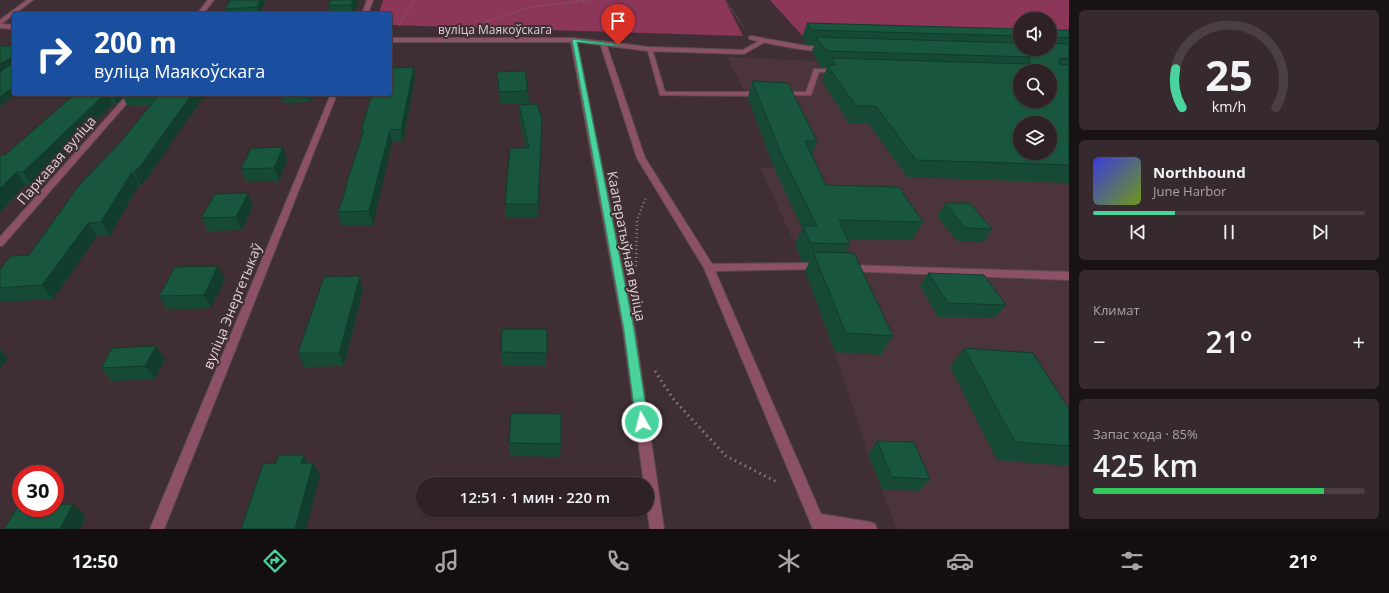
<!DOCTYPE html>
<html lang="ru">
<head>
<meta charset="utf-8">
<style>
  body { margin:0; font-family:"Open Sans",sans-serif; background:#372a2e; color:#f1f3f6; height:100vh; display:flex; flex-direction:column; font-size:15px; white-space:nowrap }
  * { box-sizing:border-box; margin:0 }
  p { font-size:13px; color:#a7a4a7 }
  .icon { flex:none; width:22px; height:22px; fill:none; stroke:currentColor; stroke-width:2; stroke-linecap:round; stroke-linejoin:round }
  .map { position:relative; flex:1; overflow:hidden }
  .panel { display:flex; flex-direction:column; gap:10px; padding:10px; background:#1a1315; width:320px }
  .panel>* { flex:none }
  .top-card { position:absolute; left:12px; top:12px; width:380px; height:84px; border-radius:4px; box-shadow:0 1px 3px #0004,0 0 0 1px #4a3f43; background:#1a4fa0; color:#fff; overflow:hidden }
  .buttons { position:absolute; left:1013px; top:12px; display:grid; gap:8px }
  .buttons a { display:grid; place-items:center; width:44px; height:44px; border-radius:50%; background:#2f2226; box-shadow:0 1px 3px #0004,0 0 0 1px #4a3f43; font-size:20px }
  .speed { position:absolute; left:12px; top:465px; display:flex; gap:8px; font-size:20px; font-weight:700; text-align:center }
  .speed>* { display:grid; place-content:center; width:52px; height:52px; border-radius:50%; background:#2f2226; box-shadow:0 1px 3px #0004,0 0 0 1px #4a3f43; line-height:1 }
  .speed .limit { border:6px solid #d22; background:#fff; color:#111 }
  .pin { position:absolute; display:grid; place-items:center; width:34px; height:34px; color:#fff; margin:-41px -17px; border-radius:50% 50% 50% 0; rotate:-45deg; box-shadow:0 0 4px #0007 }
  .pin .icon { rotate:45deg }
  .me { position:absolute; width:44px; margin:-22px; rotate:352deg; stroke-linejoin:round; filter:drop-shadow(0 0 3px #0008) }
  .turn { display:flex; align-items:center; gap:14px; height:84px; padding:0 16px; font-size:18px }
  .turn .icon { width:52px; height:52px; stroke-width:2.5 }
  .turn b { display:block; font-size:28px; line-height:34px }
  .big { font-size:30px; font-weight:600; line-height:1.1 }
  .panel .widget { flex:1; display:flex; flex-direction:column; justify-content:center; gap:6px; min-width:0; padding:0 14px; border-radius:6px; background:#372a2e }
  .panel .dial { align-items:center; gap:0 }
  .dial svg { height:104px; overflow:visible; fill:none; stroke:#4a3f43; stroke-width:7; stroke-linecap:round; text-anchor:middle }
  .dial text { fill:#f1f3f6; stroke:none }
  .song { display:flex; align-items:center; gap:12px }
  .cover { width:48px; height:48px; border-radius:6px; background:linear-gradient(135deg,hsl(240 70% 55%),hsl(80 70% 35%)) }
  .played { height:4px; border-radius:2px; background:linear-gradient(90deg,#49d49d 30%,#4a3f43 30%) }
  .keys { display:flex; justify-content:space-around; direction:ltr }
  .heat { display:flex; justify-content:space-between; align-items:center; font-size:22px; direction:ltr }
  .charge { height:6px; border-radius:3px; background:linear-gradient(90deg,#34c759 85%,#4a3f43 0) }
  .trip { position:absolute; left:416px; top:477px; width:238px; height:40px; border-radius:20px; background:#2f2226; box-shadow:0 1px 3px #0004,0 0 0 1px #4a3f43; font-weight:600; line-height:40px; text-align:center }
  .tabs { display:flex; height:64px; justify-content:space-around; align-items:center; background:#130e0f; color:#a7a4a7 }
  .tabs .icon { width:28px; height:28px }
  .tabs .current { color:#49d49d }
  .tabs b { font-size:18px; color:#f1f3f6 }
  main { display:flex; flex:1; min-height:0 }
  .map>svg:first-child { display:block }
</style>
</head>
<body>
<main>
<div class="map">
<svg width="1069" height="529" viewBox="0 0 1069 529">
  <rect width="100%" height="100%" fill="#3f2e33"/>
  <path fill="#4c343c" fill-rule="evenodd" d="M804,37L1020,49H1050L1069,45V529H897L868,454L835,352L795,244L760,168H774L748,98L727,57L817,61L811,51L810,45ZM1020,71H1050V101H1020ZM1020,123H1050V153H1020Z"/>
  <path fill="#8c365a" d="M383,0H725L743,36L390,25V14H379Z
    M770,0H1069V50L1050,49V19H1020V48L808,42Z"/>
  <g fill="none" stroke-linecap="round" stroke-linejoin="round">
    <defs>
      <path id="service" d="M751,36L806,46L826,47L829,49C820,55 762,42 749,39V37Z
        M603,41L606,43L645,158L712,264L820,263L825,266L820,269L715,271L821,514L870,522L875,524L877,529H813L704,268L637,158L600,43Z
        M647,48L652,49L665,92H761L764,94L761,96L660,95Z
        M814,69H838L841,71L838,73L819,72L811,95H779V93L781,92H806Z
        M848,265L1069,272V280L848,271L843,268Z"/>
      <path id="minor" d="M27,0H33L1,24L14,25V29L0,28V20Z
        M208,0H214L203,14H197Z
        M367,0H373L368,14H362Z
        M390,38H574L649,47L743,50L763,39L768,40L744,54L649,51L577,42L635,330L664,529H650L647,509V484H644L623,330L571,42H390Z
        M128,94H135L3,245L0,246V237Z
        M331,94H337L164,529H150Z"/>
    </defs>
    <use href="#service" stroke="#5c4c50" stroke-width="2"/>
    <use href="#minor" stroke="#5c4c50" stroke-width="2"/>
    <path stroke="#8a7b80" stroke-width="1.5" stroke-dasharray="0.5 2" stroke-linecap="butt" d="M725,0L744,27
      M479,24L531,7L591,0
      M399,25L415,0"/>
    <path stroke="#8a7b80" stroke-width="2.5" stroke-dasharray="1 3" stroke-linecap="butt" d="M636,266L637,220L646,197"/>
    <path stroke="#8a7b80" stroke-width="3" stroke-dasharray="1.5 4" stroke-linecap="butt" d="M655,371L674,400L726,456L779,483"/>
    <use href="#service" fill="#8c5166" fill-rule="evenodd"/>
    <use href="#minor" fill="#8c5166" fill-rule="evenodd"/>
  </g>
  <path fill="#164a35" d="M230,0H266L260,14H227L225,9Z
    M331,0H359L354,14H330L328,5Z
    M807,23L1020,29V49H1050V30H1069V183L907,177L868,123H849L822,81L827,67H821L812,52L814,45H807L802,37Z
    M414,67L415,78L403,142H392L373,225H341L338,212L346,188V185L362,135L361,130Z
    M497,72L528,91L529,103L500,104Z
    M752,81L817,141L812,155L826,185L923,222L912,240L847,239L850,244L845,253L893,336L881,355L835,352L805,271L809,262H802L795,244L802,228L774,168L748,98Z
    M75,94H203L204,96L148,177L141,185H139L110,235L97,236L53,299L0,302V269L29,255L150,106L127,105L123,97L117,104H113L32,185H25L0,212L5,155Z
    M281,94H314L310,102L284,103Z
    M519,105L542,119L538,217H505V204L526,148L519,117Z
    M283,147L287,160L279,181L246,182L241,169Z
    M945,203L992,229L983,242L957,241L937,216Z
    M253,206L242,230L208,231L201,218Z
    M928,273L1006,305L995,318L938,317L920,286Z
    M225,279L211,308L167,310L159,296Z
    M363,289L344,366L304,367L298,353Z
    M547,329L546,366H502L501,352Z
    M964,348L1069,409V466L997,460L950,367Z
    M165,359L155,379L111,381L101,368Z
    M877,441L930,479L919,491L882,489L868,454Z
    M509,443L561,444L560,457L510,456Z"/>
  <path fill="#123c2b" d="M260,0H266L260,14H259L257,7Z
    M353,0H359L354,14H353L351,5Z
    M12,57L14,64L0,72V64Z
    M414,67L415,78L403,142L401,129Z
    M14,86V94H15L0,107V97Z
    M105,94H108L113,104L32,185L23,172Z
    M111,94H122L123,97L117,104Z
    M192,94H203L204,96L148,177L141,185L134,172Z
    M307,94H314L310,102Z
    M542,119V131L538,217V204Z
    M390,130L392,142L373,225L369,211Z
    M283,147L287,160L279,181L274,168Z
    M16,172L25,185L0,212V189Z
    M132,172L139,185L110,235L101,222Z
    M248,193L253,206L242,230L236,217Z
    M88,223L97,236L53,299L42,285Z
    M218,266L225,279L211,308L204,295Z
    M360,276L363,289L344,366L339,353Z
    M156,346L165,359L155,379L145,366Z
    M0,349L8,358L0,368Z
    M304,455L310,468L301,463Z
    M313,463L320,475L306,529H295Z
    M73,504L86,516L80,529H60Z"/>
  <path fill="#19563e" stroke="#123c2b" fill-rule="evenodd" d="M230,0H260L257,7L225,9Z
    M331,0H353L351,5H328Z
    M807,23L1020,29V36L812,30Z
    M1050,30H1069V38L1050,37Z
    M816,37L1020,43V49H1050V43L1069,44V59L1060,58L1059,64L1069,65V165L916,160L876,106H856L827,65H836L831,58L1029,64L1030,57L826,51ZM1020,71H1050V101H1020ZM1020,123H1050V153H1020Z
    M0,46H14V86L0,97V72L11,64L12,57L0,64Z
    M414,67L401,129L390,130L369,211L338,212L347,185H346L364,130H361L372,94H390V68Z
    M525,71L528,91L499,92L497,72Z
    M752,81L788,83L817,141H805L826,185L899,187L923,222L839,220L850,244L810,243L803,226H817L780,151Z
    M75,94H105L23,172H16L0,189V155H5Z
    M144,94H192L142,164L134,172H132L101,222L88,223L42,285L0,288V269L11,256L29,255L80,184L119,144L159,95Z
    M537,104L542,119L538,204H505L510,148H529L519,105Z
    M283,147L274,168L241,169L251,148Z
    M248,193L236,217L201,218L215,194Z
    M945,203H970L992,229L965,228Z
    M813,252L854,253L893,336L846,333Z
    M218,266L204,295L159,296L175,267Z
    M928,273L984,275L1006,305L948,303Z
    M360,276L339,353H298L324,277Z
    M502,329H547V353L501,352Z
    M156,346L145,366L101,368L112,348Z
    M964,348L1033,353L1069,409V446L1015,442Z
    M511,413L561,414V444L509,443Z
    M877,441L914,442L930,479L892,477Z
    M279,455H304L301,463H313L295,529H241L263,464L276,463Z
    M73,504L60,529H4L18,506H21V508H55V505Z"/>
  <path fill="#49d49d" stroke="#2f8a66" d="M572,39L621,45L618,46L577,42L634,330L648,422L646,425L642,427L638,425L636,422L624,330Z"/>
  <g text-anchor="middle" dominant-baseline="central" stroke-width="4" stroke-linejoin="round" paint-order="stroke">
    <g font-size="12" fill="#ded2d6" stroke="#3f2e33">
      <text x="495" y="29">вуліца Маякоўскага</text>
    </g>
    <g font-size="14" fill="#ded2d6" stroke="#3f2e33">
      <text transform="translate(56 160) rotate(-49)">Паркавая вуліца</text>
      <text transform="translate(627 246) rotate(79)">Кааператыўная вуліца</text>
      <text transform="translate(232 306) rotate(-68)">вуліца Энергетыкаў</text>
    </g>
  </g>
</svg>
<div class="buttons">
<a><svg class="icon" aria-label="sound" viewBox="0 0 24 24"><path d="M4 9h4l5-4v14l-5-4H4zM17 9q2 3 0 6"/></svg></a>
<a><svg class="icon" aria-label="search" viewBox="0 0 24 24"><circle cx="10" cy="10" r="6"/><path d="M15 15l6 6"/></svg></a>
<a><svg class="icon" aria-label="layers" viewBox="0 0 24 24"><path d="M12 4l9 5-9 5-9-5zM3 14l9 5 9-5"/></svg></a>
</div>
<div class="speed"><div class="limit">30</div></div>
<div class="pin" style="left:618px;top:45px;background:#d93025"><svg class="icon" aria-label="arrive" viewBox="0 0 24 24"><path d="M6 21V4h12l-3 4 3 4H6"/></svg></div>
<svg class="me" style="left:642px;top:422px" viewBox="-20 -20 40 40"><circle r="17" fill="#49d49d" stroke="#fff" stroke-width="3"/><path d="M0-11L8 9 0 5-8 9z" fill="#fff"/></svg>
<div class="trip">12:51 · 1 мин · 220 m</div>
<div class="top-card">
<div class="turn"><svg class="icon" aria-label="right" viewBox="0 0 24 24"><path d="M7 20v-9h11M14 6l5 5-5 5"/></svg><div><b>200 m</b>вуліца Маякоўскага</div></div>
</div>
</div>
<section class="panel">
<div class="widget dial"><svg viewBox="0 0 100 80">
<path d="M14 69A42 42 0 1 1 86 69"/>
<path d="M14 69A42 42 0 0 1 9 39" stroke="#49d49d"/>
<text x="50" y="56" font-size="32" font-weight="700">25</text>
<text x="50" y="72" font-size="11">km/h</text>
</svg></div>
<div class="widget">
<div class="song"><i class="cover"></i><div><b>Northbound</b><p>June Harbor</p></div></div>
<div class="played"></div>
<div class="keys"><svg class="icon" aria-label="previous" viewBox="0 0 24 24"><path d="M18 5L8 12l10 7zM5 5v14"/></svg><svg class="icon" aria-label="pause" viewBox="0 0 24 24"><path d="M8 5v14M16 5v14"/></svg><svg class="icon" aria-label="next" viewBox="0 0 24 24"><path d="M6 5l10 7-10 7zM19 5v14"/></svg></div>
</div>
<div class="widget"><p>Климат</p>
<div class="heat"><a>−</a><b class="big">21°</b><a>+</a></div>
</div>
<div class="widget"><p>Запас хода · 85%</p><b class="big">425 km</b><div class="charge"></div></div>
</section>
</main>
<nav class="tabs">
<b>12:50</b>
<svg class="icon current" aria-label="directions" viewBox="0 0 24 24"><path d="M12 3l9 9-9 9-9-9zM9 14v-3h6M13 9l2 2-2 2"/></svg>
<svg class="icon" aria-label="music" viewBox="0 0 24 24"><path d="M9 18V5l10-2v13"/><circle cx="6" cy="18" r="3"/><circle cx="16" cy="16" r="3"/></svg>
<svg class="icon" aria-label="phone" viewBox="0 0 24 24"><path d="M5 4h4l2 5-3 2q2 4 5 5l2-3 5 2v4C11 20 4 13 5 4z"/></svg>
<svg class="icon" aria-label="climate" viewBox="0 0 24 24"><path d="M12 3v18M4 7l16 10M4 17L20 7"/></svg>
<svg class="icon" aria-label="car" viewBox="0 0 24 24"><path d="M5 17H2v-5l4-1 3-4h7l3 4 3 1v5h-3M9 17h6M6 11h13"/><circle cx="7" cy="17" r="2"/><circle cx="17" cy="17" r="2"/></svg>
<svg class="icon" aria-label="filters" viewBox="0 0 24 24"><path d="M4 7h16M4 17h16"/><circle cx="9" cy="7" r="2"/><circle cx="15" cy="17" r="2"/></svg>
<b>21°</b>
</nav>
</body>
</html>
